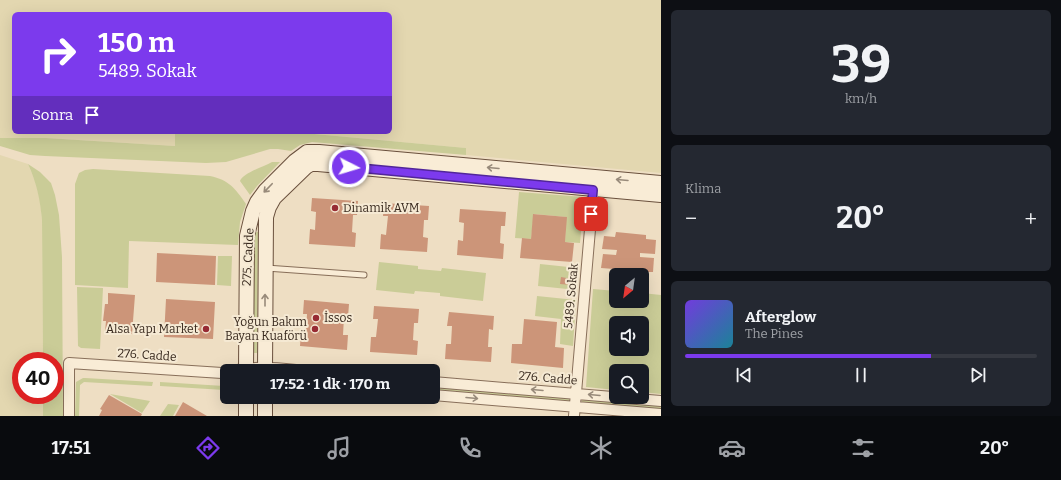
<!DOCTYPE html>
<html lang="tr">
<head>
<meta charset="utf-8">
<style>
  body { margin:0; font-family:Bitter,serif; background:#242831; color:#f1f3f6; height:100vh; display:flex; flex-direction:column; font-size:15px; white-space:nowrap }
  * { box-sizing:border-box; margin:0 }
  p { font-size:13px; color:#9ea1a6 }
  .icon { flex:none; width:22px; height:22px; fill:none; stroke:currentColor; stroke-width:2; stroke-linecap:round; stroke-linejoin:round }
  .map { position:relative; flex:1; overflow:hidden }
  .panel { display:flex; flex-direction:column; gap:10px; padding:10px; background:#0d0f14; width:400px }
  .panel>* { flex:none }
  .top-card { position:absolute; left:12px; top:12px; width:380px; height:122px; border-radius:6px; box-shadow:0 4px 16px #0002; background:#7c3aed; color:#fff; overflow:hidden }
  .needle { width:26px; rotate:209deg }
  .tools { position:absolute; left:609px; top:268px; display:grid; gap:8px }
  .tools a { display:grid; place-items:center; width:40px; height:40px; border-radius:6px; background:#171b24; box-shadow:0 4px 16px #0002; font-size:20px }
  .speed { position:absolute; left:12px; top:352px; display:flex; gap:8px; font-size:20px; font-weight:700; text-align:center }
  .speed>* { display:grid; place-content:center; width:52px; height:52px; border-radius:50%; background:#171b24; box-shadow:0 4px 16px #0002; line-height:1 }
  .speed .limit { border:6px solid #d22; background:#fff; color:#111 }
  .pin { position:absolute; display:grid; place-items:center; width:34px; height:34px; color:#fff; margin:-17px; border-radius:8px; box-shadow:0 2px 6px #0006 }
  .me { position:absolute; width:44px; margin:-22px; rotate:95deg; stroke-linejoin:round; filter:drop-shadow(0 0 3px #0008) }
  .turn { display:flex; align-items:center; gap:14px; height:84px; padding:0 20px; font-size:18px }
  .turn .icon { width:52px; height:52px; stroke-width:2.5 }
  .turn b { display:block; font-size:28px; line-height:34px }
  .then { display:flex; align-items:center; height:38px; padding:0 20px; background:#0003; gap:8px; font-size:15px }
  .big { font-size:30px; font-weight:700; line-height:1.1 }
  .panel .card { flex:1; display:flex; flex-direction:column; justify-content:center; gap:6px; min-width:0; padding:0 14px; border-radius:6px; background:#242831 }
  .panel .dial { align-items:center; gap:0 }
  .dial b { font-size:52px; line-height:1 }
  .song { display:flex; align-items:center; gap:12px }
  .cover { width:48px; height:48px; border-radius:6px; background:linear-gradient(135deg,hsl(260 70% 55%),hsl(190 70% 35%)) }
  .played { height:4px; border-radius:2px; background:linear-gradient(90deg,#7c3aed 70%,#363941 70%) }
  .keys { display:flex; justify-content:space-around; direction:ltr }
  .heat { display:flex; justify-content:space-between; align-items:center; font-size:22px; direction:ltr }
  .trip { position:absolute; left:220px; top:364px; width:220px; height:40px; border-radius:6px; background:#171b24; box-shadow:0 4px 16px #0002; font-weight:700; line-height:40px; text-align:center }
  .tab-bar { display:flex; height:64px; justify-content:space-around; align-items:center; background:#090b0e; color:#9ea1a6 }
  .tab-bar .icon { width:28px; height:28px }
  .tab-bar .on { color:#7c3aed }
  .tab-bar b { font-size:18px; color:#f1f3f6 }
  main { display:flex; flex:1; min-height:0 }
  .map>svg:first-child { display:block }
</style>
</head>
<body>
<main>
<div class="map">
<svg width="661" height="416" viewBox="0 0 661 416">
  <rect width="100%" height="100%" fill="#eedec3"/>
  <path fill="#e3d7b0" d="M0,0H661V173L466,155V148L293,132H390V14H14V132H176L175,146L46,138H0Z
    M0,155L28,164L35,181L40,200L42,220L43,361H21V395H43V416H0Z"/>
  <path fill="#cacc97" fill-rule="evenodd" d="M175,132H293L466,148V155L312,142L300,145L291,151L278,149H270L226,162L206,163L45,156L30,155L0,146V138H46L175,146Z
    M272,162H280L257,186L250,195L240,181C243,173 263,167 272,162Z
    M28,164L40,172L51,183L55,195L59,215L62,257L63,416H43V395H55V361H43L42,220C40,199 37,184 28,164Z
    M93,169L210,176C229,180 235,188 246,204L240,222L238,245L129,241L128,288L75,285V184L79,173L85,170Z
    M519,192L584,197L580,243L565,242L566,217L534,214L531,239L515,238Z
    M254,232H258L257,353H253Z
    M218,256H232L231,286L217,285Z
    M379,262L418,266V269L441,271L442,268L486,273L483,301L440,296V293L415,291L414,294L376,290Z
    M540,264L578,268L577,290L538,286Z
    M77,287L103,288L100,349L81,348L78,346Z
    M593,289L616,291V301H642V293L661,295V394L642,392V371H616V390L586,387ZM616,323H642V349H616Z
    M537,296L576,300L573,346L560,344L561,319L535,316Z
    M83,378H85L153,382L152,386L84,382L80,385L79,416H75L76,382Z
    M160,382L224,386L227,388V394L224,390L160,386Z
    M433,387L570,398L569,401L433,390Z
    M110,394L150,401L142,413Z
    M582,399L661,406V409L582,402Z
    M168,404L179,405L173,416H160Z"/>
  <path fill="#cc9579" d="M312,198L358,201L357,215H353L352,232L356,233L355,247L309,244L310,229L315,230L316,212L311,211Z
    M384,203L429,206L428,220H424L423,237L428,238L427,252L380,249L381,234L386,235L388,216H383Z
    M460,209L506,212L505,226H501L500,243L504,244L503,259L457,255L458,240L463,241L464,223L459,222Z
    M533,214L567,217L565,242L574,243L572,262L520,258L522,238L531,239Z
    M616,232L646,235V239L656,240L655,254L640,253V257L654,258L653,272H644L643,275H640L613,272L614,269L601,268L603,254L616,255L617,250L602,249L604,236L615,237Z
    M157,253L216,256L215,285L156,282Z
    M561,277L572,279L571,285L560,284Z
    M108,293L135,295L132,334L105,332L106,321H103L105,304H108Z
    M166,299L215,302L213,339L164,337Z
    M304,300L349,304L348,317H344L343,335H348L347,350L300,346L301,332H306L307,314H303Z
    M374,306L419,309L418,323H414L413,340L418,341L417,355L370,352L371,337H376L378,319H373Z
    M449,312L494,316L493,330L489,329L488,347H492L491,362L445,359L446,344H451L452,326H447Z
    M524,319L557,322L555,347L564,348L563,368L511,363L512,344H522Z
    M109,395L142,414L141,416H99L102,410L100,409Z
    M183,402L207,416H175Z"/>
  <g fill="none" stroke-linecap="round" stroke-linejoin="round">
    <defs>
      <path id="lane" d="M266,268L364,275"/>
      <path id="street" d="M231,371C257,365 283,369 309,371
        M433,382L661,401
        M433,395L661,414
        M69,416V363L222,373L227,372
        M574,416L594,183"/>
      <path id="secondary" d="M246,371L247,236L253,211L257,202L265,191L295,161L307,152H319L661,183
        M265,371L266,217L269,207L274,198L306,167L311,164H318L661,195
        M265,397V416
        M246,416V397"/>
    </defs>
    <use href="#lane" stroke="#886f5a" stroke-width="7"/>
    <use href="#street" stroke="#886f5a" stroke-width="12"/>
    <use href="#secondary" stroke="#6a503d" stroke-width="16"/>
    <use href="#lane" stroke="#f9ecd6" stroke-width="5"/>
    <use href="#street" stroke="#f9ecd6" stroke-width="10"/>
    <use href="#secondary" stroke="#f9ecd6" stroke-width="14"/>
  </g>
  <defs><path id="oneway-shaft" d="M-6 0H5M1.5-3L5.5 0L1.5 3" fill="none" stroke-width="1.6" stroke-linecap="round" stroke-linejoin="round"/></defs>
  <g stroke="#988a7a">
    <use href="#oneway-shaft" transform="translate(493 168) rotate(-175)"/>
    <use href="#oneway-shaft" transform="translate(622 180) rotate(-175)"/>
    <use href="#oneway-shaft" transform="translate(268 188) rotate(134)"/>
    <use href="#oneway-shaft" transform="translate(265 300) rotate(-90)"/>
    <use href="#oneway-shaft" transform="translate(537 390) rotate(-175)"/>
    <use href="#oneway-shaft" transform="translate(594 395) rotate(-175)"/>
    <use href="#oneway-shaft" transform="translate(472 398) rotate(5)"/>
  </g>
  <g fill="none" stroke-linecap="round" stroke-linejoin="round">
    <defs>
      <path id="route" d="M349,167L593,190L591,214"/>
    </defs>
    <use href="#route" stroke="#51269a" stroke-width="10"/>
    <use href="#route" stroke="#7c3aed" stroke-width="7"/>
  </g>
  <g fill="#972a33" stroke="#f5e9d3" stroke-width="1.5">
    <circle cx="335" cy="208" r="4"/>
    <circle cx="316" cy="318" r="4"/>
    <circle cx="206" cy="329" r="4"/>
    <circle cx="315" cy="329" r="4"/>
  </g>
  <g text-anchor="middle" dominant-baseline="central" stroke-width="4" stroke-linejoin="round" paint-order="stroke">
    <g font-size="12" fill="#38291e" stroke="#f5e9d3" text-anchor="start">
      <text x="343" y="208">Dinamik AVM</text>
      <text x="324" y="318">İssos</text>
      <text x="307" y="322" text-anchor="end">Yoğun Bakım<tspan x="307" dy="14">Bayan Kuaförü</tspan></text>
      <text x="198" y="329" text-anchor="end">Alsa Yapı Market</text>
    </g>
    <g font-size="12" fill="#38291e" stroke="#f5e9d3">
      <text transform="translate(248 257) rotate(-87)">275. Cadde</text>
      <text transform="translate(571 296) rotate(-85)">5489. Sokak</text>
      <text transform="translate(147 355) rotate(4)">276. Cadde</text>
      <text transform="translate(548 378) rotate(5)">276. Cadde</text>
    </g>
  </g>
</svg>
<div class="tools">
<a><svg class="needle" viewBox="-14 -14 28 28"><path d="M0-13l5 13h-10z" fill="#e53935"/><path d="M0 13l5-13h-10z" fill="#9ea1a6"/></svg></a>
<a><svg class="icon" aria-label="sound" viewBox="0 0 24 24"><path d="M4 9h4l5-4v14l-5-4H4zM17 9q2 3 0 6"/></svg></a>
<a><svg class="icon" aria-label="search" viewBox="0 0 24 24"><circle cx="10" cy="10" r="6"/><path d="M15 15l6 6"/></svg></a>
</div>
<div class="speed"><div class="limit">40</div></div>
<div class="pin" style="left:591px;top:214px;background:#d93025"><svg class="icon" aria-label="arrive" viewBox="0 0 24 24"><path d="M6 21V4h12l-3 4 3 4H6"/></svg></div>
<svg class="me" style="left:349px;top:167px" viewBox="-20 -20 40 40"><circle r="17" fill="#7c3aed" stroke="#fff" stroke-width="3"/><path d="M0-11L8 9 0 5-8 9z" fill="#fff"/></svg>
<div class="trip">17:52 · 1 dk · 170 m</div>
<div class="top-card">
<div class="turn"><svg class="icon" aria-label="right" viewBox="0 0 24 24"><path d="M7 20v-9h11M14 6l5 5-5 5"/></svg><div><b>150 m</b>5489. Sokak</div></div>
<div class="then">Sonra<svg class="icon" aria-label="arrive" viewBox="0 0 24 24"><path d="M6 21V4h12l-3 4 3 4H6"/></svg></div>
</div>
</div>
<section class="panel">
<div class="card dial"><b>39</b><p>km/h</p></div>
<div class="card"><p>Klima</p>
<div class="heat"><a>−</a><b class="big">20°</b><a>+</a></div>
</div>
<div class="card">
<div class="song"><i class="cover"></i><div><b>Afterglow</b><p>The Pines</p></div></div>
<div class="played"></div>
<div class="keys"><svg class="icon" aria-label="previous" viewBox="0 0 24 24"><path d="M18 5L8 12l10 7zM5 5v14"/></svg><svg class="icon" aria-label="pause" viewBox="0 0 24 24"><path d="M8 5v14M16 5v14"/></svg><svg class="icon" aria-label="next" viewBox="0 0 24 24"><path d="M6 5l10 7-10 7zM19 5v14"/></svg></div>
</div>
</section>
</main>
<nav class="tab-bar">
<b>17:51</b>
<svg class="icon on" aria-label="directions" viewBox="0 0 24 24"><path d="M12 3l9 9-9 9-9-9zM9 14v-3h6M13 9l2 2-2 2"/></svg>
<svg class="icon" aria-label="music" viewBox="0 0 24 24"><path d="M9 18V5l10-2v13"/><circle cx="6" cy="18" r="3"/><circle cx="16" cy="16" r="3"/></svg>
<svg class="icon" aria-label="phone" viewBox="0 0 24 24"><path d="M5 4h4l2 5-3 2q2 4 5 5l2-3 5 2v4C11 20 4 13 5 4z"/></svg>
<svg class="icon" aria-label="climate" viewBox="0 0 24 24"><path d="M12 3v18M4 7l16 10M4 17L20 7"/></svg>
<svg class="icon" aria-label="car" viewBox="0 0 24 24"><path d="M5 17H2v-5l4-1 3-4h7l3 4 3 1v5h-3M9 17h6M6 11h13"/><circle cx="7" cy="17" r="2"/><circle cx="17" cy="17" r="2"/></svg>
<svg class="icon" aria-label="filters" viewBox="0 0 24 24"><path d="M4 7h16M4 17h16"/><circle cx="9" cy="7" r="2"/><circle cx="15" cy="17" r="2"/></svg>
<b>20°</b>
</nav>
</body>
</html>
